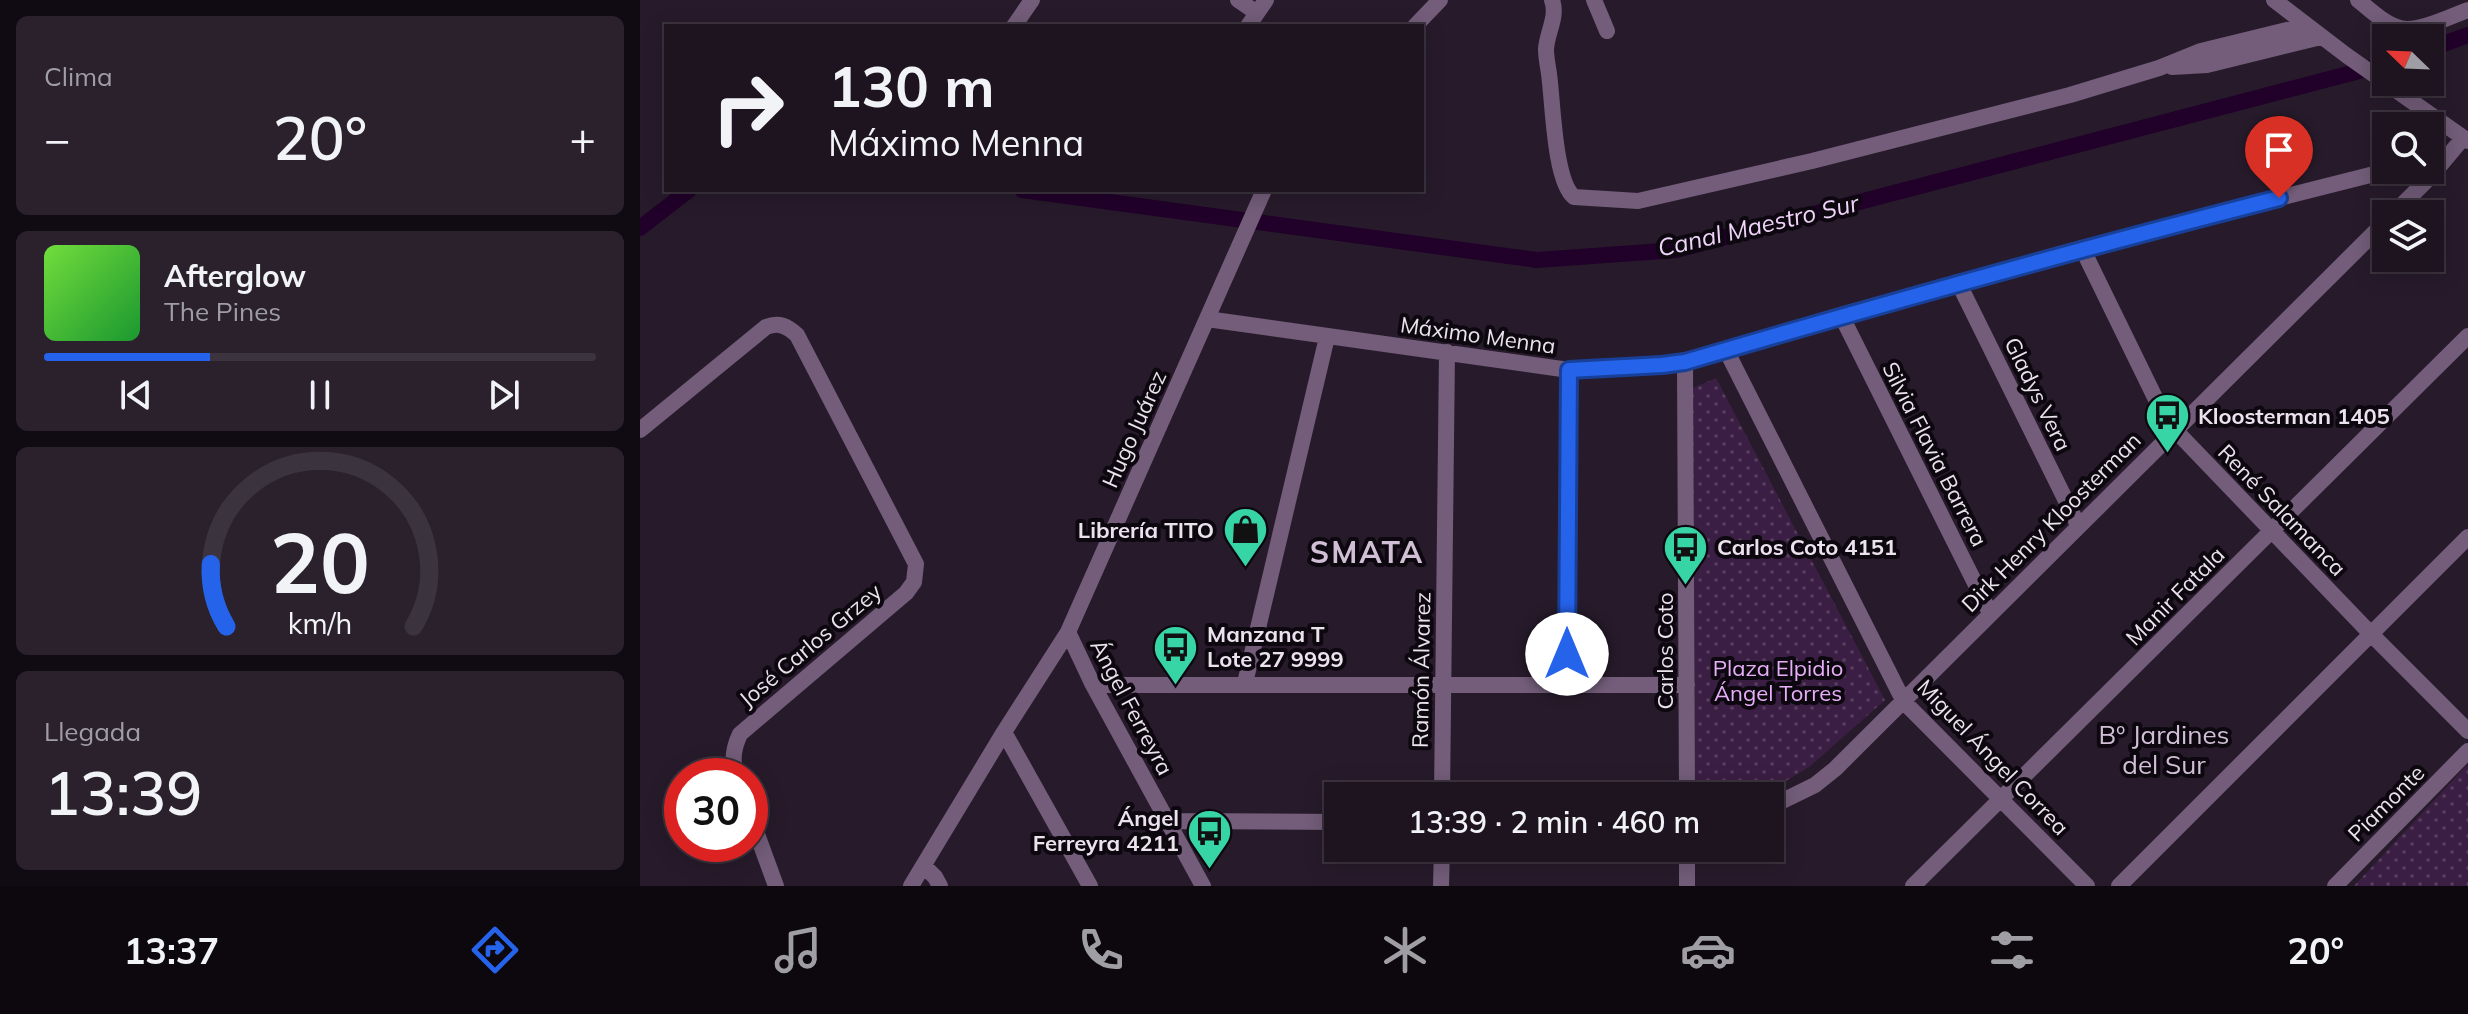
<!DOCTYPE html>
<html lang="es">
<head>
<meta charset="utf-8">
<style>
  body { margin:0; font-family:Mulish,sans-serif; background:#2a212d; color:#f1f3f6; height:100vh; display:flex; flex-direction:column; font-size:30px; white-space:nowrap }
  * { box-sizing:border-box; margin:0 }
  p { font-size:26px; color:#a09ea5 }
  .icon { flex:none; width:44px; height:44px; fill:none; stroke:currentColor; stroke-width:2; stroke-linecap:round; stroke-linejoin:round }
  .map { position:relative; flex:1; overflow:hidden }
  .drawer { display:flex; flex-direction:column; gap:16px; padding:16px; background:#100b12; width:640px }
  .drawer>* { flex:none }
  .guide { position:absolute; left:24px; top:24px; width:760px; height:168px; border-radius:0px; box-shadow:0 4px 20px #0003,0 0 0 2px #3b333e; background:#1d1420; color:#f1f3f6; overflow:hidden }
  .needle { width:52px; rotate:293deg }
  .fabs { position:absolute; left:1732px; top:24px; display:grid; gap:16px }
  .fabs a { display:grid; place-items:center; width:72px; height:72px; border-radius:0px; background:#1d1420; box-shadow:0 4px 20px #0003,0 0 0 2px #3b333e; font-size:40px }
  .speed { position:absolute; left:24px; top:758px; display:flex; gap:16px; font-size:40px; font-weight:700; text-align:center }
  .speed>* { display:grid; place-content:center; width:104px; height:104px; border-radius:50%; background:#1d1420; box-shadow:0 4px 20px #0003,0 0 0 2px #3b333e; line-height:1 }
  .speed .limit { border:12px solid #d22; background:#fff; color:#111 }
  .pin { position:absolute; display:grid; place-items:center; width:68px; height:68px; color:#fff; margin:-82px -34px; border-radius:50% 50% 50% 0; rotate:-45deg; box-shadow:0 0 8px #0007 }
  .pin .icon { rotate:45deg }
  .me { position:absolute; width:88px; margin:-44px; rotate:0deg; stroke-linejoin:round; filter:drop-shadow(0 0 6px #0008) }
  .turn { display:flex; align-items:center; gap:28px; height:168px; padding:0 32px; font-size:36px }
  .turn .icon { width:104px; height:104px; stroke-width:2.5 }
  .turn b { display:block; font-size:56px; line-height:68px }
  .big { font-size:60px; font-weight:600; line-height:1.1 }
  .drawer .widget { flex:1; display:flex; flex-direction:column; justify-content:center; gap:12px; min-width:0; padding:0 28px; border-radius:12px; background:#2a212d }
  .drawer .dial { align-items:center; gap:0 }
  .dial svg { height:208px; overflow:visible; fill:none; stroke:#3b333e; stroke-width:7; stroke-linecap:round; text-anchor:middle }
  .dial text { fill:#f1f3f6; stroke:none }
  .song { display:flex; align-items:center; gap:24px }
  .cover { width:96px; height:96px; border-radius:12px; background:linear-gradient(135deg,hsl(100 70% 55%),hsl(130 70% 35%)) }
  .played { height:8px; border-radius:4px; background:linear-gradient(90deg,#2563eb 30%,#3b333e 30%) }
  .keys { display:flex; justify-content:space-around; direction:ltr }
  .heat { display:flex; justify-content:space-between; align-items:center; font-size:44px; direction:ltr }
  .trip { position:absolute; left:684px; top:782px; width:460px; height:80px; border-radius:0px; background:#1d1420; box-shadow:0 4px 20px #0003,0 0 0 2px #3b333e; font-weight:600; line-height:80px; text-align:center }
  .menu { display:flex; height:128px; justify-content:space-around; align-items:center; background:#0c080d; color:#a09ea5 }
  .menu .icon { width:56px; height:56px }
  .menu .selected { color:#2563eb }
  .menu b { font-size:36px; color:#f1f3f6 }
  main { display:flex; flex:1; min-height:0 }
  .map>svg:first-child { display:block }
</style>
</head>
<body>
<main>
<section class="drawer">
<div class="widget"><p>Clima</p>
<div class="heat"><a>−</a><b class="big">20°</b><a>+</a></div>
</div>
<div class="widget">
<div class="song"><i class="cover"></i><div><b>Afterglow</b><p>The Pines</p></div></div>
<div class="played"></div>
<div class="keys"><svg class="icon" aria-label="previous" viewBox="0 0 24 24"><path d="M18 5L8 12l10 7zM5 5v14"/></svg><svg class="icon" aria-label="pause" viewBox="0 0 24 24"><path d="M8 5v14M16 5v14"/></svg><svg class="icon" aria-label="next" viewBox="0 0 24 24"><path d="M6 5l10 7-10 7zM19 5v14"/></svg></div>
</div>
<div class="widget dial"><svg viewBox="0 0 100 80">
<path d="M14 69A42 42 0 1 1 86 69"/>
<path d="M14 69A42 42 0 0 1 8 45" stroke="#2563eb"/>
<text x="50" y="56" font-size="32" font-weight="700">20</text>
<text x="50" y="72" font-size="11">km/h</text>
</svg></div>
<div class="widget"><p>Llegada</p><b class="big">13:39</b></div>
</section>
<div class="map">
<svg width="1828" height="886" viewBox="0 0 1828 886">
  <defs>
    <pattern id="green-dots" width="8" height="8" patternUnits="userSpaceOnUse" patternTransform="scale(2)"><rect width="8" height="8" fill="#3b1e43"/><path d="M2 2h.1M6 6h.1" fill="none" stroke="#583e5e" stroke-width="1.8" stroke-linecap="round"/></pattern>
  </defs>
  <rect width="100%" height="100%" fill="#271b2b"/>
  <path fill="url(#green-dots)" d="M1076,378L1245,700L1169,767L1121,796H1052L1053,388Z
    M1828,764V886H1714Z"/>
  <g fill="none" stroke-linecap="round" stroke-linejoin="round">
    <path stroke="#21002a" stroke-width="16" d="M1790,49L1828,35
      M382,190L897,260L1036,250L1746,64
      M0,228L49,190"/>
    <path stroke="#735d7a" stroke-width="16" d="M598,0L617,13
      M912,0C918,17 907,32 906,49C906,58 908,66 909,74C913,101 914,181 934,197L998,201L1172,161L1430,95L1519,68L1561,51L1667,25
      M954,0L967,31
      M1634,0L1706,55L1828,141
      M1718,0C1730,10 1745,24 1760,28C1778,33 1811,16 1828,10
      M374,26L392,0
      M608,26L626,0
      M775,26L800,0
      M1532,67L1567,65L1681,37
      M1753,214L1793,174L1823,138
      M1442,248L1525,418L1535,430L1730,633L1828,731
      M1318,282L1438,525
      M1201,315L1350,613
      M567,319L929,370L1045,362L1201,315L1442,248L1750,170
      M1086,350L1264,702L1447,886
      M1045,362L1047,796
      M0,430L126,327C139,322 147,326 157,335L276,564L274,582L266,593L100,734C93,749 92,760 96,776
      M428,632L453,685L563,886
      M605,683L687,337
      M453,685H1047
      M927,685L929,370
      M364,732L450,886
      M802,796L807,352
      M1130,807L1175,785L1195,769L1746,221
      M110,815L136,886
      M527,821L698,822
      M1047,848V886
      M284,866L295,877L300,886
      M271,886L364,732L428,632L624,190
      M801,886L802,848
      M1273,886L1828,336
      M1479,886L1828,537
      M1695,886L1828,751"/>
  </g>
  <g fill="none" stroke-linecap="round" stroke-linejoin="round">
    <defs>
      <path id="route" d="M927,654L929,370L1022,365L1045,362C1242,304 1440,249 1639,198"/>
    </defs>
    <use href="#route" stroke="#184099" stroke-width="20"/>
    <use href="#route" stroke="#2563eb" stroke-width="14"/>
  </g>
  <defs>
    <symbol id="bus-pin" viewBox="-11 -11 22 30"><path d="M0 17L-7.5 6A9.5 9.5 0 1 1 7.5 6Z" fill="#37d4a6" stroke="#0d080f"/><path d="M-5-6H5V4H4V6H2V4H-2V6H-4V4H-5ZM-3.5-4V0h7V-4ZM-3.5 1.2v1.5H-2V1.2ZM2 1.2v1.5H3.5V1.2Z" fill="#111"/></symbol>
    <symbol id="shop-pin" viewBox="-11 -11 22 30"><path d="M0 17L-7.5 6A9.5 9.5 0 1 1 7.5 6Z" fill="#37d4a6" stroke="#0d080f"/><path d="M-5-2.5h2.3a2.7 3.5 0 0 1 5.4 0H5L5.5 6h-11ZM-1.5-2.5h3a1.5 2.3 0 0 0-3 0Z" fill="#111"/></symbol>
  </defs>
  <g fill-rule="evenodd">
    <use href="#bus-pin" x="1502" y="390" width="51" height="69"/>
    <use href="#shop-pin" x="580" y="504" width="51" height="69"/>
    <use href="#bus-pin" x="1020" y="522" width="51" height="69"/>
    <use href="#bus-pin" x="510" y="622" width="51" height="69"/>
    <use href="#bus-pin" x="544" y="806" width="51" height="69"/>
  </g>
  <g text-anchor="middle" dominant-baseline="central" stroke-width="8" stroke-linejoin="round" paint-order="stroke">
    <g font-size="22" fill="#ebe2ed" stroke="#0d080f">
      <text transform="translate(838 335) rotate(8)">Máximo Menna</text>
      <text transform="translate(1398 394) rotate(64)">Gladys Vera</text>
      <text transform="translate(494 429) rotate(-66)">Hugo Juárez</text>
      <text transform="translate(1295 454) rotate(63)">Silvia Flavia Barrera</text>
      <text transform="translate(1642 510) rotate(46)">René Salamanca</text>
      <text transform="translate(1411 522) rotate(-45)">Dirk Henry Kloosterman</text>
      <text transform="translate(1535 596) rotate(-45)">Manir Fatala</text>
      <text transform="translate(170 645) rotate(-40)">José Carlos Grzey</text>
      <text transform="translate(1025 651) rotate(-90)">Carlos Coto</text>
      <text transform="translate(781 670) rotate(-89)">Ramón Álvarez</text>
      <text transform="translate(492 707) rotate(62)">Ángel Ferreyra</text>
      <text transform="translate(1353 757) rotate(46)">Miguel Ángel Correa</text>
      <text transform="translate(1746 803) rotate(-45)">Piamonte</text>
    </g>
    <g font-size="22" font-weight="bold" fill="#ebe2ed" stroke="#0d080f" text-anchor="start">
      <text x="1558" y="416">Kloosterman 1405</text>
      <text x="574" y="530" text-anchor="end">Librería TITO</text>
      <text x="1077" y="547">Carlos Coto 4151</text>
      <text x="567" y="634">Manzana T<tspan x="567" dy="25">Lote 27 9999</tspan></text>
      <text x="539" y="818" text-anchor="end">Ángel<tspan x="539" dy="25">Ferreyra 4211</tspan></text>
    </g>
    <g font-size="22" fill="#e8aff9" stroke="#0d080f">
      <text x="1138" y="668">Plaza Elpidio<tspan x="1138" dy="25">Ángel Torres</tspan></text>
    </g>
    <g font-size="24" font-style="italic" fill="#efd3f8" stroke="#0d080f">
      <text transform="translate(1118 225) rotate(-13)">Canal Maestro Sur</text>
    </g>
    <g font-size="26" fill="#d0bfd5" stroke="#0d080f">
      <text x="1524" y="734">Bº Jardines<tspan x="1524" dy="30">del Sur</tspan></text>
    </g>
    <g font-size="30" font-weight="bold" letter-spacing="2" fill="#d0bfd5" stroke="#0d080f">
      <text x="727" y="552">SMATA</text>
    </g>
  </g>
</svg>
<div class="fabs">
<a><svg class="needle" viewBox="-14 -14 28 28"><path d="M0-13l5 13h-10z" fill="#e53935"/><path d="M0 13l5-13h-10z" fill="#a09ea5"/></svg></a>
<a><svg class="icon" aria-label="search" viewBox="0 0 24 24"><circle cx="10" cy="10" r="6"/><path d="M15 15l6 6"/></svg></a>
<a><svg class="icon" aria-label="layers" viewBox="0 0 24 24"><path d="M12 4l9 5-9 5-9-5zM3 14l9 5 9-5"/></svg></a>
</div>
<div class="speed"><div class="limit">30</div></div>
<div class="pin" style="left:1639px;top:198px;background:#d93025"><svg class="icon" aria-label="arrive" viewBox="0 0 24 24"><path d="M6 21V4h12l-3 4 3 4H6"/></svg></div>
<svg class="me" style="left:927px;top:654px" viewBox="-20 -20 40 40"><circle r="19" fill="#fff"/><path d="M0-13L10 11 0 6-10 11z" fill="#2563eb"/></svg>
<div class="trip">13:39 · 2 min · 460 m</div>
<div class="guide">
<div class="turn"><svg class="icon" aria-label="right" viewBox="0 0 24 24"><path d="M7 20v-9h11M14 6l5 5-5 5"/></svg><div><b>130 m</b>Máximo Menna</div></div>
</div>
</div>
</main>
<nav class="menu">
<b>13:37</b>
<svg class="icon selected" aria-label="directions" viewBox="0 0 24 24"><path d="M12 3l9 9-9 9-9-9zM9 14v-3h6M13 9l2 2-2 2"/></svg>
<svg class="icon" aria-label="music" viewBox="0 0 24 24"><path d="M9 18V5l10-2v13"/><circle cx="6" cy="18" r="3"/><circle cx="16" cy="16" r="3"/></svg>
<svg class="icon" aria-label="phone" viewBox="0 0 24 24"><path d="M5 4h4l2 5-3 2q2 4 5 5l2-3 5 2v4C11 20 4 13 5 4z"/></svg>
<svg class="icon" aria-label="climate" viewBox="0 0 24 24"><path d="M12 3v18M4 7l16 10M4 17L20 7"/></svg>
<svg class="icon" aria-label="car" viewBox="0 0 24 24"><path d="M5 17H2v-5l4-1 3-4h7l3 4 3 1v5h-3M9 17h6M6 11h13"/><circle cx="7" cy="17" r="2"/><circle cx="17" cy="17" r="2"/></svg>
<svg class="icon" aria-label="filters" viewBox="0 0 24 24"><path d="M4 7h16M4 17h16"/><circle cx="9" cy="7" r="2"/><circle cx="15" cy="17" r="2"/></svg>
<b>20°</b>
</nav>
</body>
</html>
